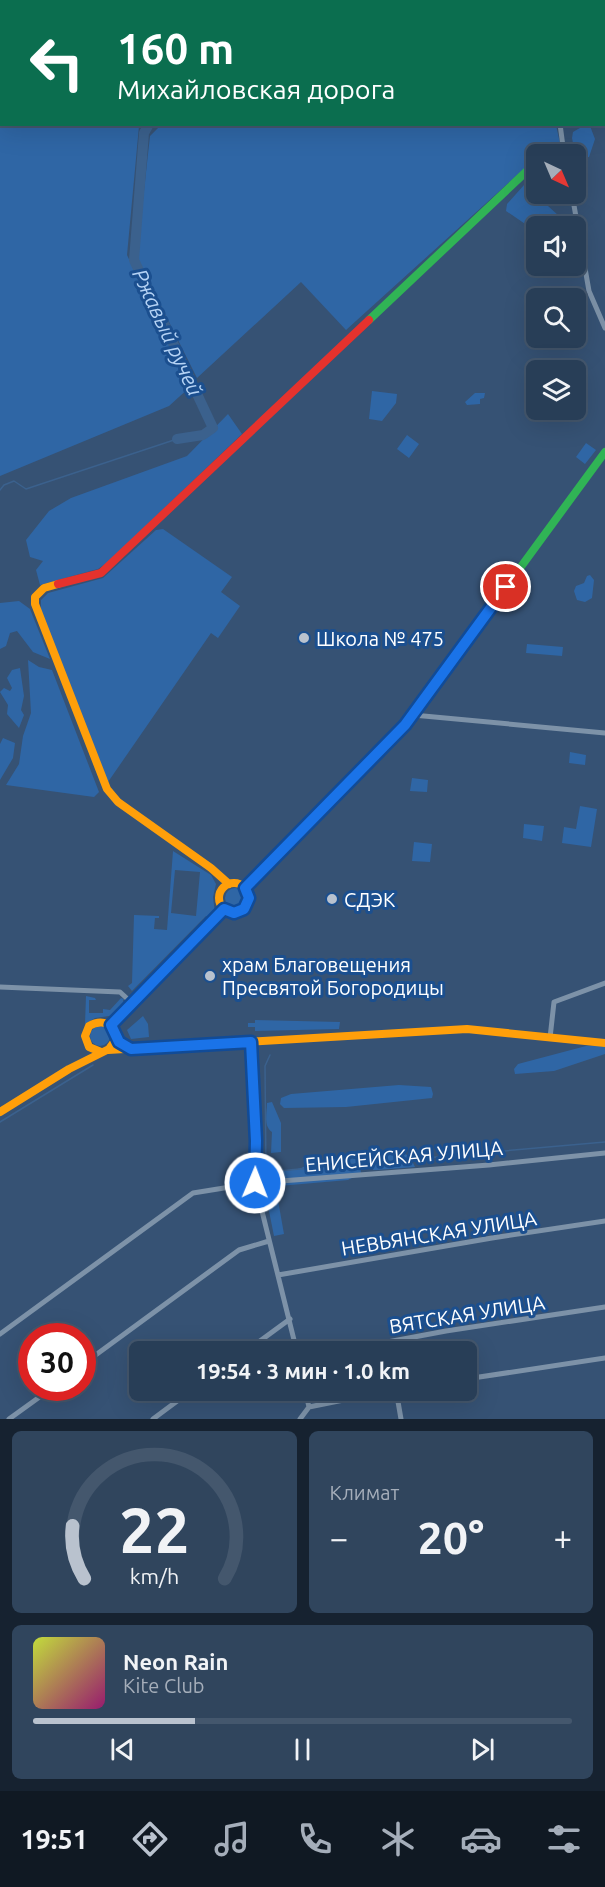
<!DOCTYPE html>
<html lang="ru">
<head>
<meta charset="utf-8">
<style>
  body { margin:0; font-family:Ubuntu,sans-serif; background:#30455d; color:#f1f3f6; height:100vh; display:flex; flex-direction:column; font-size:22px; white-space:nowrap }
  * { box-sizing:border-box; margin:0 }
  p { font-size:20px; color:#a5aeba }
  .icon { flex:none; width:33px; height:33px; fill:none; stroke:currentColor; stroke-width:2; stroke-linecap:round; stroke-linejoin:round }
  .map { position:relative; height:1419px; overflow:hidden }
  .details { display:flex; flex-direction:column; gap:12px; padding:12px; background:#162230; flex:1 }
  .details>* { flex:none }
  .top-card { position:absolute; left:0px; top:0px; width:606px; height:126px; box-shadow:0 6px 24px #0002,0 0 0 2px #44576d; background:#0b6e4f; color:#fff; overflow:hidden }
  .needle { width:39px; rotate:136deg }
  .buttons { position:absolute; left:526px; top:144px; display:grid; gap:12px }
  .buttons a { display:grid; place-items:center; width:60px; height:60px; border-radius:9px; background:#283e57; box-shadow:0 6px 24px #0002,0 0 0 2px #44576d; font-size:30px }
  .speed { position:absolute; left:18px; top:1323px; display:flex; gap:12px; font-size:30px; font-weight:700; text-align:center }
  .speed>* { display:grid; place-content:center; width:78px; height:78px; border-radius:50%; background:#283e57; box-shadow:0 6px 24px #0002,0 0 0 2px #44576d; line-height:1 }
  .speed .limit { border:9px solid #d22; background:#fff; color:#111 }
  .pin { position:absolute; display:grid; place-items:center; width:51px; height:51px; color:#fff; margin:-26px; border:3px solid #fff; border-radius:50%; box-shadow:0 2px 6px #0007 }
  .me { position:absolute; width:66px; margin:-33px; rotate:1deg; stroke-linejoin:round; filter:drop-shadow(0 0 4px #0008) }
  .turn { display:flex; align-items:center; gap:21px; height:126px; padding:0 18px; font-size:27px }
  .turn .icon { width:78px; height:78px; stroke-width:2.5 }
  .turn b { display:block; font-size:42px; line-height:51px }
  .big { font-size:45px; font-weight:700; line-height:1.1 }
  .details .card { flex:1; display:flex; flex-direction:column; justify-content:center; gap:9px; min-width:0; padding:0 21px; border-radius:9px; background:#30455d }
  .details .dial { align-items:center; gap:0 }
  .dial svg { height:156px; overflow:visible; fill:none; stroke:#44576d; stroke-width:7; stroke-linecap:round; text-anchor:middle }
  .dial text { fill:#f1f3f6; stroke:none }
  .song { display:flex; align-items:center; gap:18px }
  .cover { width:72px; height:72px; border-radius:9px; background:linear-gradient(135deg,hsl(70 70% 55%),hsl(320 70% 35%)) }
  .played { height:6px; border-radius:3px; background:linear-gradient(90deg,#b9c2ce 30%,#44576d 30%) }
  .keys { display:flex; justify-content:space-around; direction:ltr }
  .heat { display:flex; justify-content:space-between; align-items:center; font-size:33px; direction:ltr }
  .details .tiles { flex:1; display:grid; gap:12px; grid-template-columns:1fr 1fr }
  .card:last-child { grid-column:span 2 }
  .trip { position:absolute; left:129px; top:1341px; width:348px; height:60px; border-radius:9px; background:#283e57; box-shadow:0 6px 24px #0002,0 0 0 2px #44576d; font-weight:700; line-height:60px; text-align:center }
  .menu { display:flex; height:96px; justify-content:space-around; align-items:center; background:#101923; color:#a5aeba }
  .menu .icon { width:42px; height:42px }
  .menu .selected { color:#b9c2ce }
  .menu b { font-size:27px; color:#f1f3f6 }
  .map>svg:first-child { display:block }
</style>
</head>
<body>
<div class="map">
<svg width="605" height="1419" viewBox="0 0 605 1419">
  <rect width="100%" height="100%" fill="#365274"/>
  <path fill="#2f66a5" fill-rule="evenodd" d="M0,0H313L2,2V124L141,125L139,126L127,255L190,387L169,406L0,476Z
    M161,125H556L560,143L549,153L537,154V157L346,330L301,282L197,378L138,260L139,236L150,136Z
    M585,125L590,126L595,139L589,157L576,159L572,138L573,132Z
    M524,185L534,191L537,190V194H556L548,202V206L559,216V226H537V232L506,211L507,204Z
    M372,391L397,394L396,403L382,421L369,419Z
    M475,393H485L484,398L480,399V404L467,405L465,402Z
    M228,414L242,434L108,562L98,569L40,585L36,570L43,561L30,557L26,540L49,511L71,498L187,456Z
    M407,435L419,444L409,458L397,449Z
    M586,443L596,450L585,464L576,457Z
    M163,529L232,577L221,592L240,606L218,638L211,633L108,782L41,612V600L48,593L103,578L156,530Z
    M590,575L594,580L592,598L585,602L577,600L574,591L576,586L584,583L587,576Z
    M19,601L30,609L50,659L33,652L17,631L10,633L6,646L0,649V603Z
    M527,644L563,647L562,656L526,653Z
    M28,660L39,667L52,670L99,792L94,797L6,785L19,764L23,736L31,713Z
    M20,668L24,696L21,710L24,715L19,728L7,714L8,705L0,692L4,688L10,691L12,688L7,678L12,670Z
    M3,738L15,743L13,758L0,780V744Z
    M570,752L586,755L585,765L569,763Z
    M412,778L428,780L427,792L410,791Z
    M580,806L597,809L591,847L562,843L564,827L576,829Z
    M524,824L544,826L542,841L523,838Z
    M414,842L432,844L430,862L412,861Z
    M173,851L211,875L216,884L213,897L215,913L210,918L206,916L127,996L132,991L128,986L132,983L134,915L159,916V918H155L154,929L167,930ZM175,870L200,872L196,916L171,913Z
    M225 898a10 10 0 1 1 20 0a10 10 0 1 1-20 0Z
    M86,996L95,998L96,1000H89V1013H103V1009L110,1010L121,998L124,999L123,1001L125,1004L116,1015L95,1018L85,1024Z
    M143,1016L148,1024L149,1037L131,1039L127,1030Z
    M255,1020L340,1022L339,1029L255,1031V1027H248V1023H255Z
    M90 1036a10 10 0 1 1 20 0a10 10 0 1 1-20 0Z
    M605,1045V1054L554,1071L515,1074L514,1069L518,1064L586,1046Z
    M399,1085L431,1087L433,1094L432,1098L346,1107L284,1108L280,1104L281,1098L291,1094Z
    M272,1102L281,1123V1152L271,1153L272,1132C263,1126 267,1113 267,1103Z
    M403,1153L407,1155L409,1162L413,1163L415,1167L377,1170H373V1164L360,1165L361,1173L348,1180L279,1186L276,1189L284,1234L274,1236L263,1181L264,1176C279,1167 294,1175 310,1163Z"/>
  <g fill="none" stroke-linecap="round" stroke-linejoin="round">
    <path stroke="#3b618d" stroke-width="1.5" d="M0,490L4,485L14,481L26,489L177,439
      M270,1055L265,1066L266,1172L605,1142
      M0,1122L93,1065"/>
    <path stroke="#3b618d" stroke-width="10" d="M316,2V0
      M149,124L144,133L134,260L213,428L203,435L177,439"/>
    <path stroke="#7d92a8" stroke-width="5" d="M519,0L520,2
      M560,124L564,154
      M572,194L589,291L605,328
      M413,715L605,733
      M0,987L120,992L133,1004
      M550,1038L554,1002L605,983
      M251,1042L256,1141L255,1183L297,1352
      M278,1275L492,1238L605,1221
      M0,1334L193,1193L255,1183L489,1165L605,1153
      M245,1352L290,1319
      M334,1352L446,1331L605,1307
      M82,1365L239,1250L269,1241
      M466,1379L605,1358
      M305,1390L309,1407
      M396,1390L401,1419
      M9,1419L52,1388
      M153,1419L192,1390
      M300,1419L309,1407L393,1390"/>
    <path stroke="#30b455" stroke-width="8" d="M369,320L529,169L537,165
      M245,888L405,725L605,452
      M111,1025L224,909"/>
    <path stroke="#ff9f0a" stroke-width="8" d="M58,584L44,588L35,597V604L107,789L118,802L211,868L229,884
      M219 898a15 15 0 1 1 30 0a15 15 0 1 1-30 0Z
      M108,1050L467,1029L605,1043
      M0,1112L69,1069L109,1049L116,1039L114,1029C106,1021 98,1021 89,1026L85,1036L89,1047L101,1052"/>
    <path stroke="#e5322d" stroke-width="8" d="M58,584L101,573L369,320"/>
  </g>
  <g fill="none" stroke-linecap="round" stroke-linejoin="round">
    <defs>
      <path id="route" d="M255,1183L256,1141L251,1042L131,1049L119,1042L111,1025L224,909L234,913L244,909L249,898L245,888L405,725L506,587"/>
    </defs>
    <use href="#route" stroke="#114b97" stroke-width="15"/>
    <use href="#route" stroke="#1a73e8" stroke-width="10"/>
  </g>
  <g fill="#b9c2ce" stroke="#1b4f8f" stroke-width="2">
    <circle cx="304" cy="638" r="6"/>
    <circle cx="332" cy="899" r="6"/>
    <circle cx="210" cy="976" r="6"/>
  </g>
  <g text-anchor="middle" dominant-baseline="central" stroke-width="6" stroke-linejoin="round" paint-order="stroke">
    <g font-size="20" fill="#fff" stroke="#1b4f8f" text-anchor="start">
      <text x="316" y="638">Школа № 475</text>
      <text x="344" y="899">СДЭК</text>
      <text x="222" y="964">храм Благовещения<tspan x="222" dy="23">Пресвятой Богородицы</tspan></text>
    </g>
    <g font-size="20" fill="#fff" stroke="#1b4f8f">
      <text transform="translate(404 1156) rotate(-5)">ЕНИСЕЙСКАЯ УЛИЦА</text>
      <text transform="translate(439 1233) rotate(-9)">НЕВЬЯНСКАЯ УЛИЦА</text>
      <text transform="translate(467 1314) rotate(-9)">ВЯТСКАЯ УЛИЦА</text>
    </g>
    <g font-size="21" font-style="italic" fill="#b5d3f5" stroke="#1b4f8f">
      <text transform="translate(168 332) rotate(65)">Ржавый ручей</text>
    </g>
  </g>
</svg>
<div class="buttons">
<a><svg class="needle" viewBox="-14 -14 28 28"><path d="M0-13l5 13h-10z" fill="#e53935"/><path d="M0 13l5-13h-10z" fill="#a5aeba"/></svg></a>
<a><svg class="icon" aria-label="sound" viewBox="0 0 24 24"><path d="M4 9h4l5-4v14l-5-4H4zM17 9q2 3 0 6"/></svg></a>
<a><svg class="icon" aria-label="search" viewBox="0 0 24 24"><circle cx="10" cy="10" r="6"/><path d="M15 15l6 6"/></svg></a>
<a><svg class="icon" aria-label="layers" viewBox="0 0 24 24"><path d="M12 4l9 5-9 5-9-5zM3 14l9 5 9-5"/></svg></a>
</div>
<div class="speed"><div class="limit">30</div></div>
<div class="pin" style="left:506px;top:587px;background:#d93025"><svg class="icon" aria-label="arrive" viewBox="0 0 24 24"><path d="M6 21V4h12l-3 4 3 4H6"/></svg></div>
<svg class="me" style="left:255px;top:1183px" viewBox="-20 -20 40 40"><circle r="17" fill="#1a73e8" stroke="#fff" stroke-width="3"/><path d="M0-11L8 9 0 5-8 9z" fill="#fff"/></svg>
<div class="trip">19:54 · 3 мин · 1.0 km</div>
<div class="top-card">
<div class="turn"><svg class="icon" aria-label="left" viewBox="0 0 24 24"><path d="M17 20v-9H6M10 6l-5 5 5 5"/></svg><div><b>160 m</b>Михайловская дорога</div></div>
</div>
</div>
<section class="details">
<div class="tiles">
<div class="card dial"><svg viewBox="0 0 100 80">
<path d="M14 69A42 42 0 1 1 86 69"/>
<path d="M14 69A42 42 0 0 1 8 42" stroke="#b9c2ce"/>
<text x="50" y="56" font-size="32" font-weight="700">22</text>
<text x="50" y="72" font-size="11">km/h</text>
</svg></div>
<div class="card"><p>Климат</p>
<div class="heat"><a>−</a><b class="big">20°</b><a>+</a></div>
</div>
<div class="card">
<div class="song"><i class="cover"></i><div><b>Neon Rain</b><p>Kite Club</p></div></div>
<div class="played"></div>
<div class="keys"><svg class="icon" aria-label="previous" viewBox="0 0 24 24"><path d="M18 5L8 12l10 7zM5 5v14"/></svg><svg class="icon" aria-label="pause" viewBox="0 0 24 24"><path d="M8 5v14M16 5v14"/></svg><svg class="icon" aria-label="next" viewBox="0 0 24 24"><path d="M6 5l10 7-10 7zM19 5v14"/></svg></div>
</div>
</div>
</section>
<nav class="menu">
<b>19:51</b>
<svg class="icon selected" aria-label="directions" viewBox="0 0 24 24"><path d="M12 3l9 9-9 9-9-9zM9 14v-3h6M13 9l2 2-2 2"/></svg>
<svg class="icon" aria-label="music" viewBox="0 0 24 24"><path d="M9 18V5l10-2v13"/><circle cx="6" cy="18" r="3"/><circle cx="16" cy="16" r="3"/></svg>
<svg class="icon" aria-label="phone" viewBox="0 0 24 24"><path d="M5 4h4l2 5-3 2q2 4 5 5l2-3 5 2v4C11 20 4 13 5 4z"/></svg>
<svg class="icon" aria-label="climate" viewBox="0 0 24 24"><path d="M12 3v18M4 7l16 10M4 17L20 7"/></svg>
<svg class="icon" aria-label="car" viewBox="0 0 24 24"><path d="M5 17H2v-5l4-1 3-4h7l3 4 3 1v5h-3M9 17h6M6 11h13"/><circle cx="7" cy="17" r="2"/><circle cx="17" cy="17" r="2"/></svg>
<svg class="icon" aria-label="filters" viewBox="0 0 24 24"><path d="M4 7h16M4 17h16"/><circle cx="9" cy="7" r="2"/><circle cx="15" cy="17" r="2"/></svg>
</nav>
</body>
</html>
